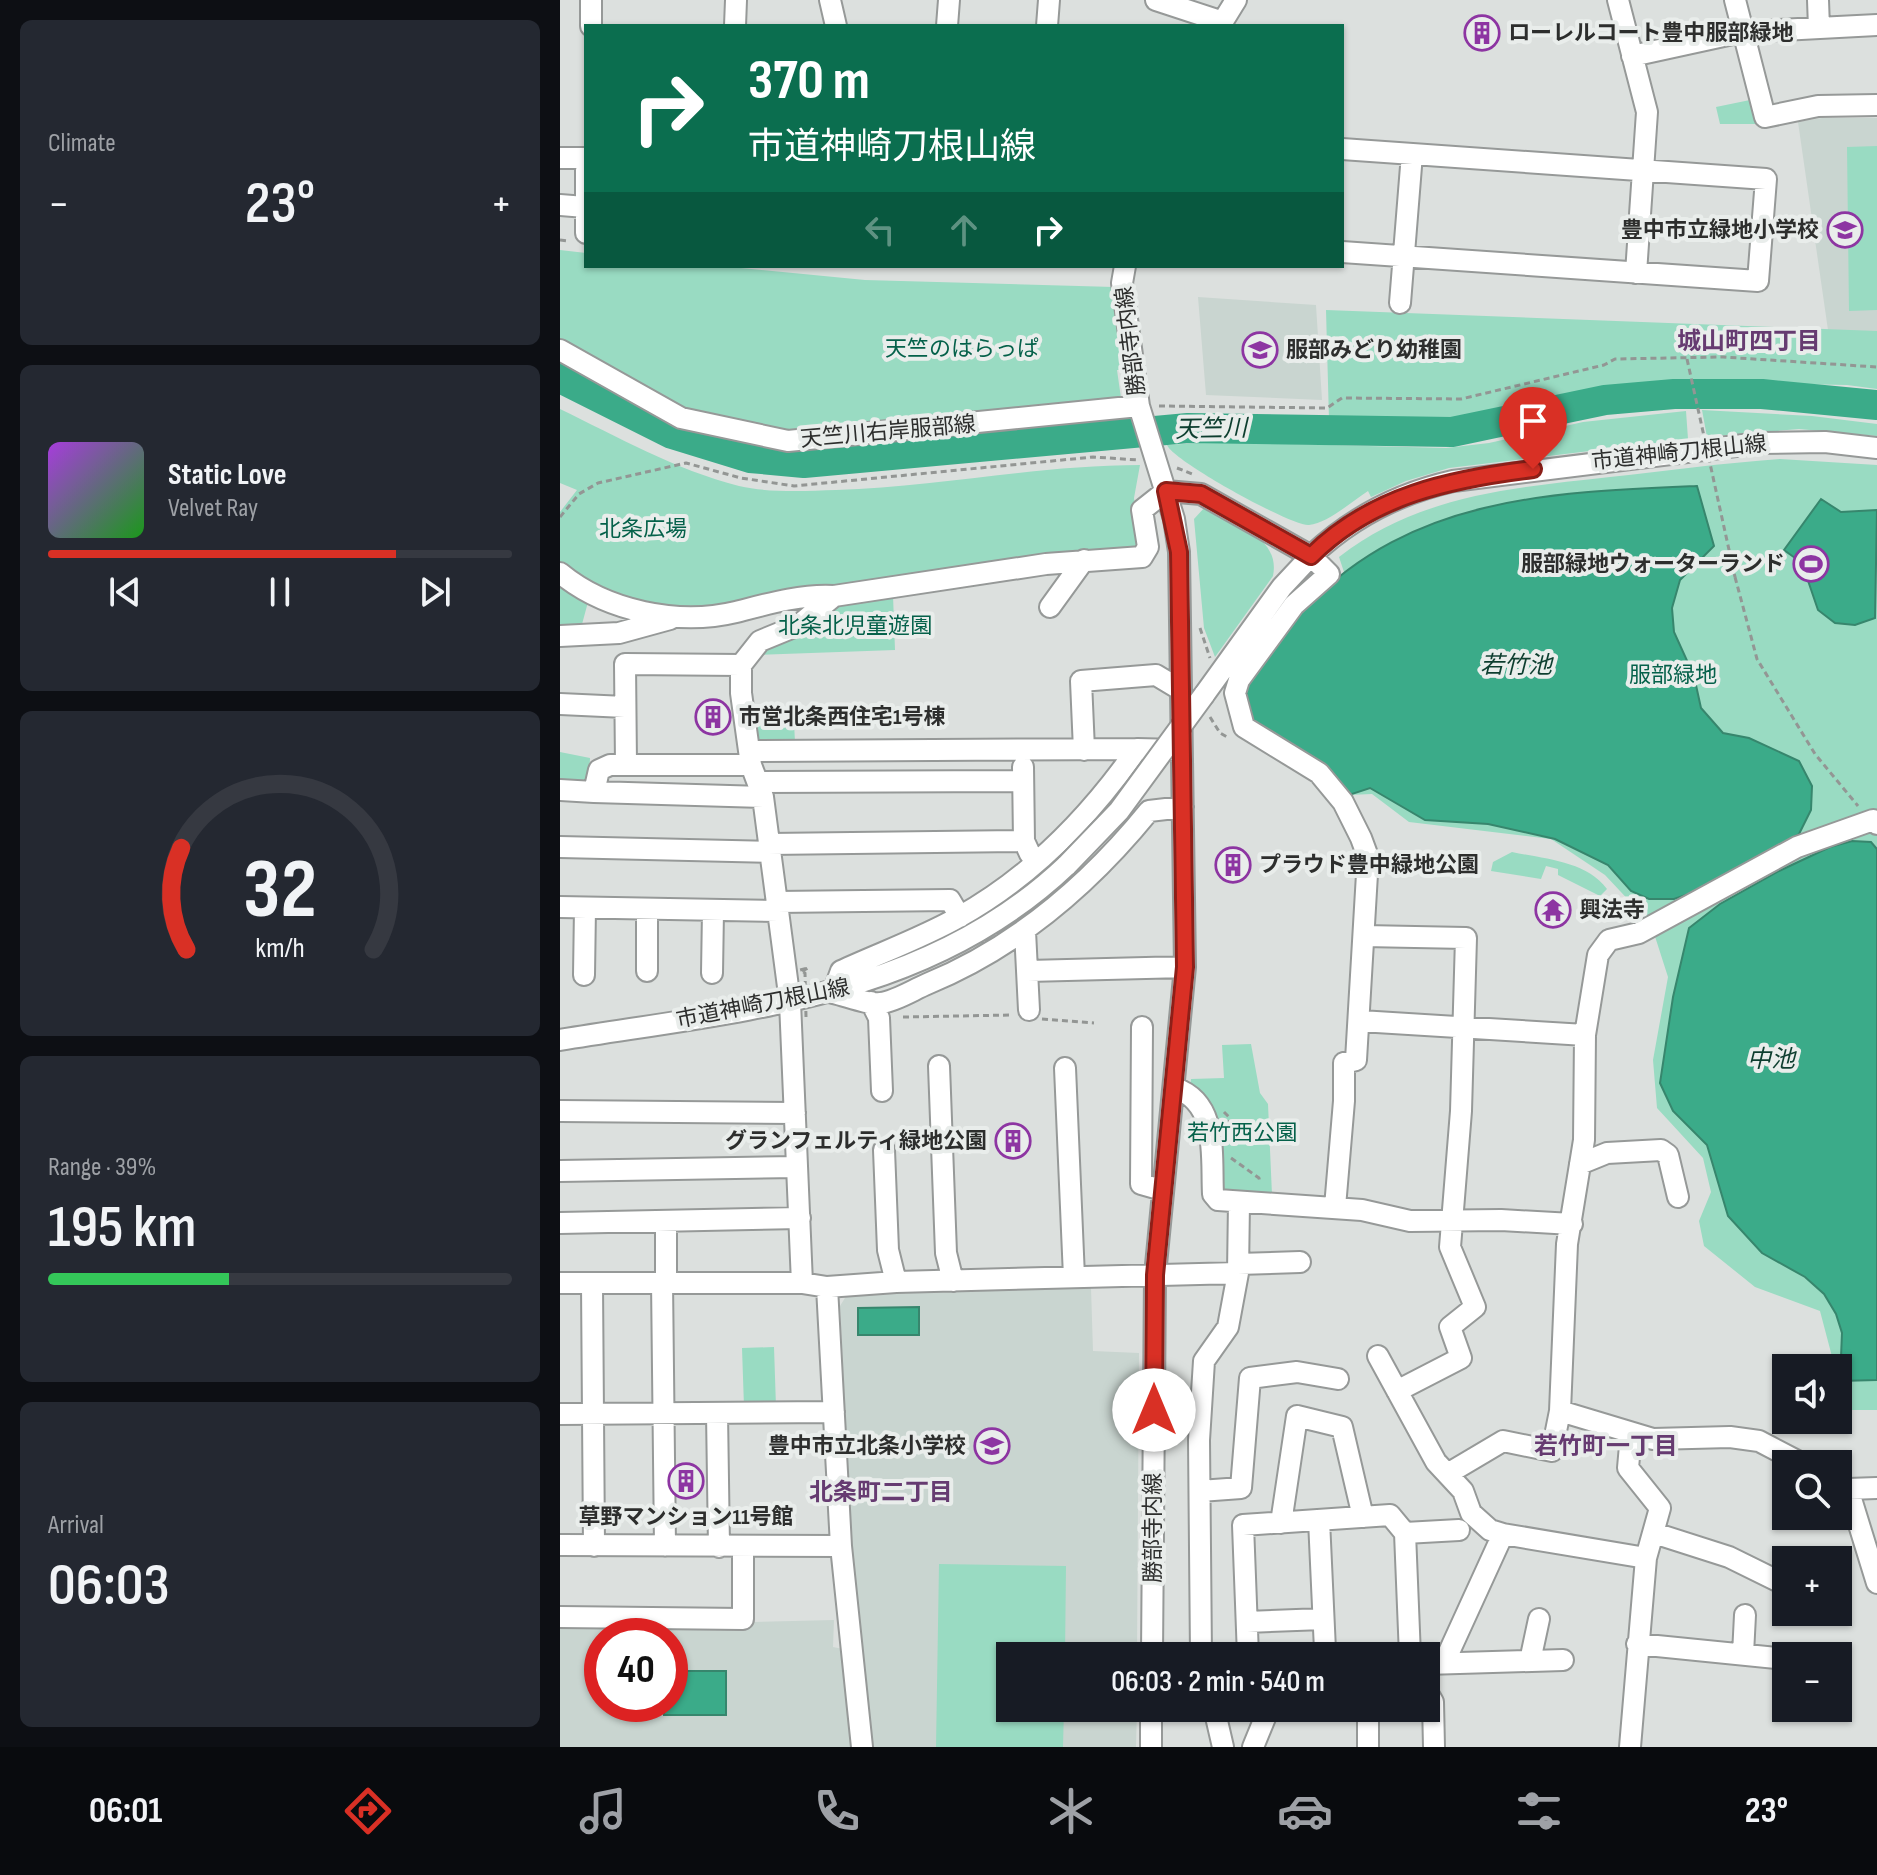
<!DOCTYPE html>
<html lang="en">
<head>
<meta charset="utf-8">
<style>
  body { margin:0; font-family:"Sofia Sans Condensed","Noto Sans JP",sans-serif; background:#242831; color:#f1f3f6; height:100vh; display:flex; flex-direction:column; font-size:30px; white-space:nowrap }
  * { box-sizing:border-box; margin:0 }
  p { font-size:26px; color:#9ea1a6 }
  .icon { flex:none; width:44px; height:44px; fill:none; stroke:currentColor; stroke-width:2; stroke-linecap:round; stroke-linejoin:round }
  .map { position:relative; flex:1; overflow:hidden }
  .panel { display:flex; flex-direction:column; gap:20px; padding:20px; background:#0d0f14; width:560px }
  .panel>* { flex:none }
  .top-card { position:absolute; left:24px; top:24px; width:760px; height:244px; border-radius:0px; box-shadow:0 2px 6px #0004; background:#0b6e4f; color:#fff; overflow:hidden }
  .buttons { position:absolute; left:1212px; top:1354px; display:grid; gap:16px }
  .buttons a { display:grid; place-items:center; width:80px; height:80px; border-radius:0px; background:#171b24; box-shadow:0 2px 6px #0004; font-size:40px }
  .speed { position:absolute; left:24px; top:1618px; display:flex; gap:16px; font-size:40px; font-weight:700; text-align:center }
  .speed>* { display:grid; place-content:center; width:104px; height:104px; border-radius:50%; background:#171b24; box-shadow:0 2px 6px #0004; line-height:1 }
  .speed .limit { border:12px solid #d22; background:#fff; color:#111 }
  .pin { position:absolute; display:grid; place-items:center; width:68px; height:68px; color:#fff; margin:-82px -34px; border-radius:50% 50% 50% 0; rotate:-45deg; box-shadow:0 0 8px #0007 }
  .pin .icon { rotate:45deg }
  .me { position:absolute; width:88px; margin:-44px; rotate:0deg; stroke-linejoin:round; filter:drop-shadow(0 0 6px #0008) }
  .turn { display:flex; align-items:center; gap:28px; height:168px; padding:0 32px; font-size:36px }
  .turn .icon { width:104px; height:104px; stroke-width:2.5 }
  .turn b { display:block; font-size:56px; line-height:68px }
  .lanes { display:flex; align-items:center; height:76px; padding:0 32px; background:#0003; justify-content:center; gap:40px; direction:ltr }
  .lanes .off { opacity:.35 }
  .big { font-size:60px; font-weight:600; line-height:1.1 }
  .panel .card { flex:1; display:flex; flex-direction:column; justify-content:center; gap:12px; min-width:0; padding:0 28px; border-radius:12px; background:#242831 }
  .panel .dial { align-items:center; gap:0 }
  .dial svg { height:208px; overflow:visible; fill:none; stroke:#363941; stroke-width:7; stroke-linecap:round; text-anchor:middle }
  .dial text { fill:#f1f3f6; stroke:none }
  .song { display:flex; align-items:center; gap:24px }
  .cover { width:96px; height:96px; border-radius:12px; background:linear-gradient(135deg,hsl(280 70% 55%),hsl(120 70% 35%)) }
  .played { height:8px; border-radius:4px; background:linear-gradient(90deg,#d93025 75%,#363941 75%) }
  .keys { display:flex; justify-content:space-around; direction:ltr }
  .heat { display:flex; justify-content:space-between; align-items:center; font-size:44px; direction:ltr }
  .charge { height:12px; border-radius:6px; background:linear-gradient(90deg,#34c759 39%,#363941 0) }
  .trip { position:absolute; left:436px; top:1642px; width:444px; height:80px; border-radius:0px; background:#171b24; box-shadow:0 2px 6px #0004; font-weight:600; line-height:80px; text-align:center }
  .tab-bar { display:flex; height:128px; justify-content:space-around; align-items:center; background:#090b0e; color:#9ea1a6 }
  .tab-bar .icon { width:56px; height:56px }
  .tab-bar .active { color:#d93025 }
  .tab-bar b { font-size:36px; color:#f1f3f6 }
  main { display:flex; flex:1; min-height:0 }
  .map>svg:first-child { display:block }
</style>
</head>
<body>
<main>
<section class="panel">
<div class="card"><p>Climate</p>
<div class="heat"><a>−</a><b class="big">23°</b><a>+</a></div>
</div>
<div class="card">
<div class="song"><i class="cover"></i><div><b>Static Love</b><p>Velvet Ray</p></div></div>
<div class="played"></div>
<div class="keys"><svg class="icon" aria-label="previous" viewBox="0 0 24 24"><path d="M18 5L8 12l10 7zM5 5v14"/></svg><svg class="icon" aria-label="pause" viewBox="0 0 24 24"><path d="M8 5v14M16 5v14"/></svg><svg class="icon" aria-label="next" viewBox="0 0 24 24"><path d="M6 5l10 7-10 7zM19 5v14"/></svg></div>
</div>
<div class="card dial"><svg viewBox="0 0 100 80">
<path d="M14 69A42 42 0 1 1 86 69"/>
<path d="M14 69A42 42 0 0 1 12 30" stroke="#d93025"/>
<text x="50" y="56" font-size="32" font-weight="700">32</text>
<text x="50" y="72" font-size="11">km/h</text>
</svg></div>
<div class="card"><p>Range · 39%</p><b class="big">195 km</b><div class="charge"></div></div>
<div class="card"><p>Arrival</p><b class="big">06:03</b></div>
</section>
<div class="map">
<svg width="1317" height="1747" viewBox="0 0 1317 1747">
  <rect width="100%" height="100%" fill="#dce0de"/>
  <path fill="#c9d5d0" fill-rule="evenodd" d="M1262,118H1317V338L1269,337L1238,122Z
    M638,297L756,305L762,400L646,395Z
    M531,1288L533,1351L579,1353L577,1656H450V1708H577L576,1747H313L291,1538L280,1306L288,1293Z
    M274,1620L273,1647L283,1649L292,1747H0V1627ZM42,1636H110V1704H42Z"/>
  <path fill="#99dbc2" d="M1190,100L1196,124H1160L1156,107Z
    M1317,146V310L1289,311L1287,147Z
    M0,250L26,253V266H160L305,280L554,287L564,370H557L561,398L224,434L124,407L0,341Z
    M766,310L1317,331V389L1287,385L1127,382L1056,387L905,418L769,420Z
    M0,409C58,437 116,470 179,486C210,493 245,491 276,490C378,487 478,465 580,465L574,498L580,544L574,551L167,608C101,610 55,608 0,567V512L17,490L0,483Z
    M1142,410L1252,416L1317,424V436L1239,429L1147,437Z
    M1126,411L1128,439L889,468L846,481L811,497L808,491C791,502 768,523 749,525C733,527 613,461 607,445L656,442L886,448L929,443L1023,422Z
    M1220,459L1317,465V1410H1286L1278,1368H1275L1260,1311L1195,1287L1144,1246L1139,1221L1151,1192L1143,1158L1097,1108L1093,1060L1108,977L1091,924L1045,875L991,839L849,822L812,794L789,795L761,594L784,572L779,557C859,495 952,488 1050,477C1106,471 1163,463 1220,459Z
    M645,507C673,523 721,537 713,576L655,657L644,628L634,519Z
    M0,579L28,602L21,628L0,626Z
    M333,595L335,650L196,655L282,602Z
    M234,723L235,742H202L194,736L192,724Z
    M0,752L30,758L29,780L22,786H0Z
    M952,852C985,859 1026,861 1047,889L1040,896L998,875V869L986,866L981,879L931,871L933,862Z
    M691,1044L700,1093L708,1104L712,1195L664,1196L630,1087L631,1079L664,1078L662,1045Z
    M214,1347L216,1407H184L182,1348Z
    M379,1564L506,1566L505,1656H450V1708H504L503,1747H376Z"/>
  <path fill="#3bab89" stroke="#37866d" stroke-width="2" d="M1137,486L1154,546L1120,580L1112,608L1114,632L1134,676L1141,708L1163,733L1189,738L1239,761L1252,786L1251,810L1239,834L1138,891L1114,899H1089L1071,891L1048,865L995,839L928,824L865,820L810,788L789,795L694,724L685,688C705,660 724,630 748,605C854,496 994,492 1137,486Z
    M1261,499L1281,512L1317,510L1315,618L1295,625L1275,623L1258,610L1242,563L1224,550Z
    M1292,841L1311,842L1317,849V1380L1280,1381L1282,1333L1276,1314L1264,1294L1245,1277L1202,1253L1168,1216L1147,1145L1113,1111L1100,1083L1113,997L1129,928L1160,904L1219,871L1270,847Z
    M359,1307V1335H298V1308Z
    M110,1671H166V1715H104V1704H110Z"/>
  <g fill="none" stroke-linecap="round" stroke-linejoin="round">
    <path stroke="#3bab89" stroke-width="30" d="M0,378L112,434L190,458L244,463L628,428L892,432L1045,400L1114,394H1202L1317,405"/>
    <defs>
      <path id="minor" d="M270,0L276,26
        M596,0L663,22
        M1058,0L1087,112L1076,273
        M1175,0L1205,117L1258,106L1317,105
        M1258,0L1259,28
        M31,26V0
        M175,26L176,0
        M387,26L389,0
        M487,26L489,0
        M660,26L676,0
        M1072,56L1182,32L1317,25
        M782,149L1206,179L1198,281L782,252
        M0,158H26
        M26,170V233
        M0,205L25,207
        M565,266L562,283L579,406L614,519L619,552L625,967L595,1275L592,1656
        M840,303L852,154
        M0,350L121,418L228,441L579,406
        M0,573C46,611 118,626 176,612C207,604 242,594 274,596L486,564L582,557L588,547L582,510L606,491L641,494L751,556C791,518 840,493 893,481L1200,443L1265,442L1317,448
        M490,607L524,560
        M0,636L59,633L110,619
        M181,665L200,641L239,625L274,596
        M644,695L722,587L751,556L769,574L734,605L679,680L675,693L684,727L759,773L783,802L801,838L808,857L796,1060L784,1063V1101L775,1207
        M0,704L65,707
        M524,750L521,681L596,675L621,690
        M618,750L577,749C530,816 471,877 399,917C362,938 320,953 281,971L273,993C287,996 308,1005 321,1003C336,1001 353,990 367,984C457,947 528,886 589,811L623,807
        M189,751L577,749
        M66,764L65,664L181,665V693L191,765L203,797L230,1002L242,1283
        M463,767L464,841L470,854
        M200,782L463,781
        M0,790L34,792L39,770L50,765H191
        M34,792L203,797
        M209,844L464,841
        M0,847L210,852
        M217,902L390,900L400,917
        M0,907L218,911
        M465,931L469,1010
        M804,936L906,938L901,1111L890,1247L915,1307L890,1327L901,1358L837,1391
        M87,971V909
        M468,971L625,967
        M152,973L153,911
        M24,975L25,908
        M311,1002L319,1018L322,1091
        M800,1021L1025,1035
        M582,1027L581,1184L602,1190
        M0,1040C182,1010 366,999 507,865
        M379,1066L386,1253L393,1281
        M505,1068L514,1277
        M615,1088C659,1103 651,1156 653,1194L658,1200L802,1210L850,1221L941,1220L1012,1224
        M0,1111L235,1113
        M324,1150L328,1250L336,1282
        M1020,1164L1047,1153L1101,1150L1108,1155L1118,1197
        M0,1171L237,1167
        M0,1223L240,1218
        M678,1264L740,1262
        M102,1281L105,1546
        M106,1281V1222
        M0,1283H242L267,1287L336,1282L678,1273
        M32,1284L34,1546
        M267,1287L281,1546L302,1747
        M818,1356L876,1462L903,1491L911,1513L930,1530L943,1534
        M1000,1411L1093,1439L1170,1437L1199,1441L1243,1464
        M157,1413L159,1547
        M0,1414L274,1412
        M889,1473L943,1441L992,1451L1000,1411L1007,1244L1024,1140L1025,1035L1038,955L1049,940L1079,933L1237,847L1313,820L1317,824
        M1278,1483L1288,1489L1317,1488
        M1288,1489L1317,1583
        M640,1491L681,1488L690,1378L737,1372L778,1379
        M759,1520L765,1650
        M721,1523L737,1416L782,1427L803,1517
        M845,1533L899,1530
        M1094,1533L1169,1557L1226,1585
        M0,1545L281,1546
        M0,1617L183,1619V1547
        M687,1622L763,1619
        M1077,1644L1226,1659
        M1183,1654L1185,1615
        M641,1656L639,1440L644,1361L668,1327L678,1273L679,1202
        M688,1656L683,1525L830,1515L845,1533L850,1656
        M970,1661L979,1619
        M884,1663L943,1534L1086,1558
        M866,1664L1003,1660
        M866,1690L873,1702L874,1747
        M654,1708L663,1747
        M808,1708V1747
        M591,1747V1708
        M693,1747L709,1708
        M1070,1747L1086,1558L1100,1508L1068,1468L1071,1434"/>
    </defs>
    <use href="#minor" stroke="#969998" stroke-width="24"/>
    <path stroke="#939694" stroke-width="3" stroke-dasharray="6 4" stroke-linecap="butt" d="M0,240L9,241
      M599,406L767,408L782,398L901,399L1044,365L1055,359L1163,357L1317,367
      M617,468L632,474
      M0,517L19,494L38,483L126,463L181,478L234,486L533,457L579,460
      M1175,577L1197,659L1255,754L1298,806
      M640,628L650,658
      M650,717L660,733L669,738
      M242,971L248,968
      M343,1017L451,1015
      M482,1019L534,1023
      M664,1112L669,1117V1131
      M671,1158L699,1178L700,1183"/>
    <use href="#minor" stroke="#fff" stroke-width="20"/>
    <defs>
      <path id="minor-bridge" d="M507,865L559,811L644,695"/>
    </defs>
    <use href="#minor-bridge" stroke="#969998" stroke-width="24" stroke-linecap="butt"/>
    <path stroke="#939694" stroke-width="3" stroke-dasharray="6 4" stroke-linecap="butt" d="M1127,359L1175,577
      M246,1017L245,973L240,970L248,968"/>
    <use href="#minor-bridge" stroke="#fff" stroke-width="20"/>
  </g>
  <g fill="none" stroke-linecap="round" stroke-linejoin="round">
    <defs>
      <path id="route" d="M594,1410L595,1275L625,967L619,552L606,491L641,494L751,556C812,495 891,479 973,469"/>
    </defs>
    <use href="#route" stroke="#8d1f18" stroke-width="20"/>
    <use href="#route" stroke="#d93025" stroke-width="14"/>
  </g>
  <defs>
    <symbol id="building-ring" viewBox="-11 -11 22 22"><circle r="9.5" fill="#e9edeb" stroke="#8d35a2" stroke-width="1.5"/><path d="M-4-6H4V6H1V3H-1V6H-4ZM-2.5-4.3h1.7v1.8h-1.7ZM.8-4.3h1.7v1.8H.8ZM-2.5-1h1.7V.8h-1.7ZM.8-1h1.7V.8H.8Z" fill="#8d35a2"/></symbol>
    <symbol id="school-ring" viewBox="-11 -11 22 22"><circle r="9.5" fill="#e9edeb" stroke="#8d35a2" stroke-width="1.5"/><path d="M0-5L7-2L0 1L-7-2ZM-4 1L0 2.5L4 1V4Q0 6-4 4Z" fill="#8d35a2"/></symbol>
    <symbol id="stadium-ring" viewBox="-11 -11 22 22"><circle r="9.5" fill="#e9edeb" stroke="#8d35a2" stroke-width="1.5"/><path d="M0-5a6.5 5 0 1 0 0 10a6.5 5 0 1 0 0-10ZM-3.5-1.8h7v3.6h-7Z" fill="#8d35a2"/></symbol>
    <symbol id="temple-ring" viewBox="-11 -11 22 22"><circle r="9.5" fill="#e9edeb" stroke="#8d35a2" stroke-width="1.5"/><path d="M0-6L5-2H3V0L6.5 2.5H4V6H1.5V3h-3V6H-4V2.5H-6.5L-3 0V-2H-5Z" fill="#8d35a2"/></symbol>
  </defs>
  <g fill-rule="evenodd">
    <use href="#building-ring" x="902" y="13" width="40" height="40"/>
    <use href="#school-ring" x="1265" y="210" width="40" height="40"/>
    <use href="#school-ring" x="680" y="330" width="40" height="40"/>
    <use href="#stadium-ring" x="1231" y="544" width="40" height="40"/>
    <use href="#building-ring" x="133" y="697" width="40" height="40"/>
    <use href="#building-ring" x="653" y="845" width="40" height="40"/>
    <use href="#temple-ring" x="973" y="890" width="40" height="40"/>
    <use href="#building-ring" x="433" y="1121" width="40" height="40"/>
    <use href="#school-ring" x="412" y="1426" width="40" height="40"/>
    <use href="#building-ring" x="106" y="1461" width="40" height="40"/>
  </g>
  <g text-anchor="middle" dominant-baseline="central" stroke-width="8" stroke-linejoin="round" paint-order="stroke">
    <g font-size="22" font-weight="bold" fill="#2d2e2d" stroke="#e9edeb" text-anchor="start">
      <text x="948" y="33">ローレルコート豊中服部緑地</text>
      <text x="1259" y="230" text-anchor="end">豊中市立緑地小学校</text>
      <text x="726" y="350">服部みどり幼稚園</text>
      <text x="1225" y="564" text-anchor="end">服部緑地ウォーターランド</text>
      <text x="179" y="717">市営北条西住宅1号棟</text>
      <text x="699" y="865">プラウド豊中緑地公園</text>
      <text x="1019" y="910">興法寺</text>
      <text x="427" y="1141" text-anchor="end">グランフェルティ緑地公園</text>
      <text x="406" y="1446" text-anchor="end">豊中市立北条小学校</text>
      <text x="126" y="1517" text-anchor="middle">草野マンション11号館</text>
    </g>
    <g font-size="22" fill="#2d2e2d" stroke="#e9edeb">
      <text transform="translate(571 341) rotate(-97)">勝部寺内線</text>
      <text transform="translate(328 432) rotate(-5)">天竺川右岸服部線</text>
      <text transform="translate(1119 453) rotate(-6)">市道神崎刀根山線</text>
      <text transform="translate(203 1004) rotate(-11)">市道神崎刀根山線</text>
      <text transform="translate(593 1528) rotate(-90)">勝部寺内線</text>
    </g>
    <g font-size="22" fill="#05614a" stroke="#e9edeb">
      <text x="402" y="349">天竺のはらっぱ</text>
      <text x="83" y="529">北条広場</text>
      <text x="295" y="626">北条北児童遊園</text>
      <text x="1113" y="675">服部緑地</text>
      <text x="682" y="1133">若竹西公園</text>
    </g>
    <g font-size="24" font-weight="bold" fill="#663b71" stroke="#e9edeb">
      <text x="1189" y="341">城山町四丁目</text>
      <text x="1046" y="1446">若竹町一丁目</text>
      <text x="321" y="1492">北条町二丁目</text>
    </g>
    <g font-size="24" font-style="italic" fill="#0d3e2f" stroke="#e9edeb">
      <text transform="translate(651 429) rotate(-1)">天竺川</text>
      <text x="956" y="665">若竹池</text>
      <text x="1211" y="1059">中池</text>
    </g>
  </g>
</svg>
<div class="buttons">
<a><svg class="icon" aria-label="sound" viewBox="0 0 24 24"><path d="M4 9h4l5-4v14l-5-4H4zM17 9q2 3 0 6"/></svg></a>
<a><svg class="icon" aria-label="search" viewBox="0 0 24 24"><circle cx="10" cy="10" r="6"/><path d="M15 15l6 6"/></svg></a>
<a>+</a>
<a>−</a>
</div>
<div class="speed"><div class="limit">40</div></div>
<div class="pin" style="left:973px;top:469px;background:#d93025"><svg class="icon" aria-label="arrive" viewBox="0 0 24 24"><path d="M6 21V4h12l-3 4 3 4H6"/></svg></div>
<svg class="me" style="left:594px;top:1410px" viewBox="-20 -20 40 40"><circle r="19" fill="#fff"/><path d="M0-13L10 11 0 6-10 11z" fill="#d93025"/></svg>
<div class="trip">06:03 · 2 min · 540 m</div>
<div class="top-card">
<div class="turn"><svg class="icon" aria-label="right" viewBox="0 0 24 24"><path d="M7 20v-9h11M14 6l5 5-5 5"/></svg><div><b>370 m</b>市道神崎刀根山線</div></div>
<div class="lanes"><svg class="icon off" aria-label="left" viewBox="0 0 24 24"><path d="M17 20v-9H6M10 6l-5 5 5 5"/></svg><svg class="icon off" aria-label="ahead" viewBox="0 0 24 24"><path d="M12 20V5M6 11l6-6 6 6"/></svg><svg class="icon" aria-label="right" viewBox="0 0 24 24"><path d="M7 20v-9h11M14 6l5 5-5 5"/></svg></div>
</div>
</div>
</main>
<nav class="tab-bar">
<b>06:01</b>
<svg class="icon active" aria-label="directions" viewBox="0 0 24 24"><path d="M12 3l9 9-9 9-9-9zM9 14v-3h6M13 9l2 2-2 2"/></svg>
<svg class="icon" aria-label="music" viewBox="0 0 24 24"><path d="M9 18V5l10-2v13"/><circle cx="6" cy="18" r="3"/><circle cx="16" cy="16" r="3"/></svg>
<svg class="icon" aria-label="phone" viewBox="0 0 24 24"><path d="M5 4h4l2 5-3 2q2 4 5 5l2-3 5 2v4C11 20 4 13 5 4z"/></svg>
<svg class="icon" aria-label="climate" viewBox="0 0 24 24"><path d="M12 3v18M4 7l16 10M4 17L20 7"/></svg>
<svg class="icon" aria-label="car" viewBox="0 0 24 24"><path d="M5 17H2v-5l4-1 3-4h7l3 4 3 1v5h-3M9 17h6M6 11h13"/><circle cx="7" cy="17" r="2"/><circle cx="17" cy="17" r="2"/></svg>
<svg class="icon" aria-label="filters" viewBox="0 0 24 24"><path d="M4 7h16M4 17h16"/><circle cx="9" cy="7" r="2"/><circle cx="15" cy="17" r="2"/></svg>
<b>23°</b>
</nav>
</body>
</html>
